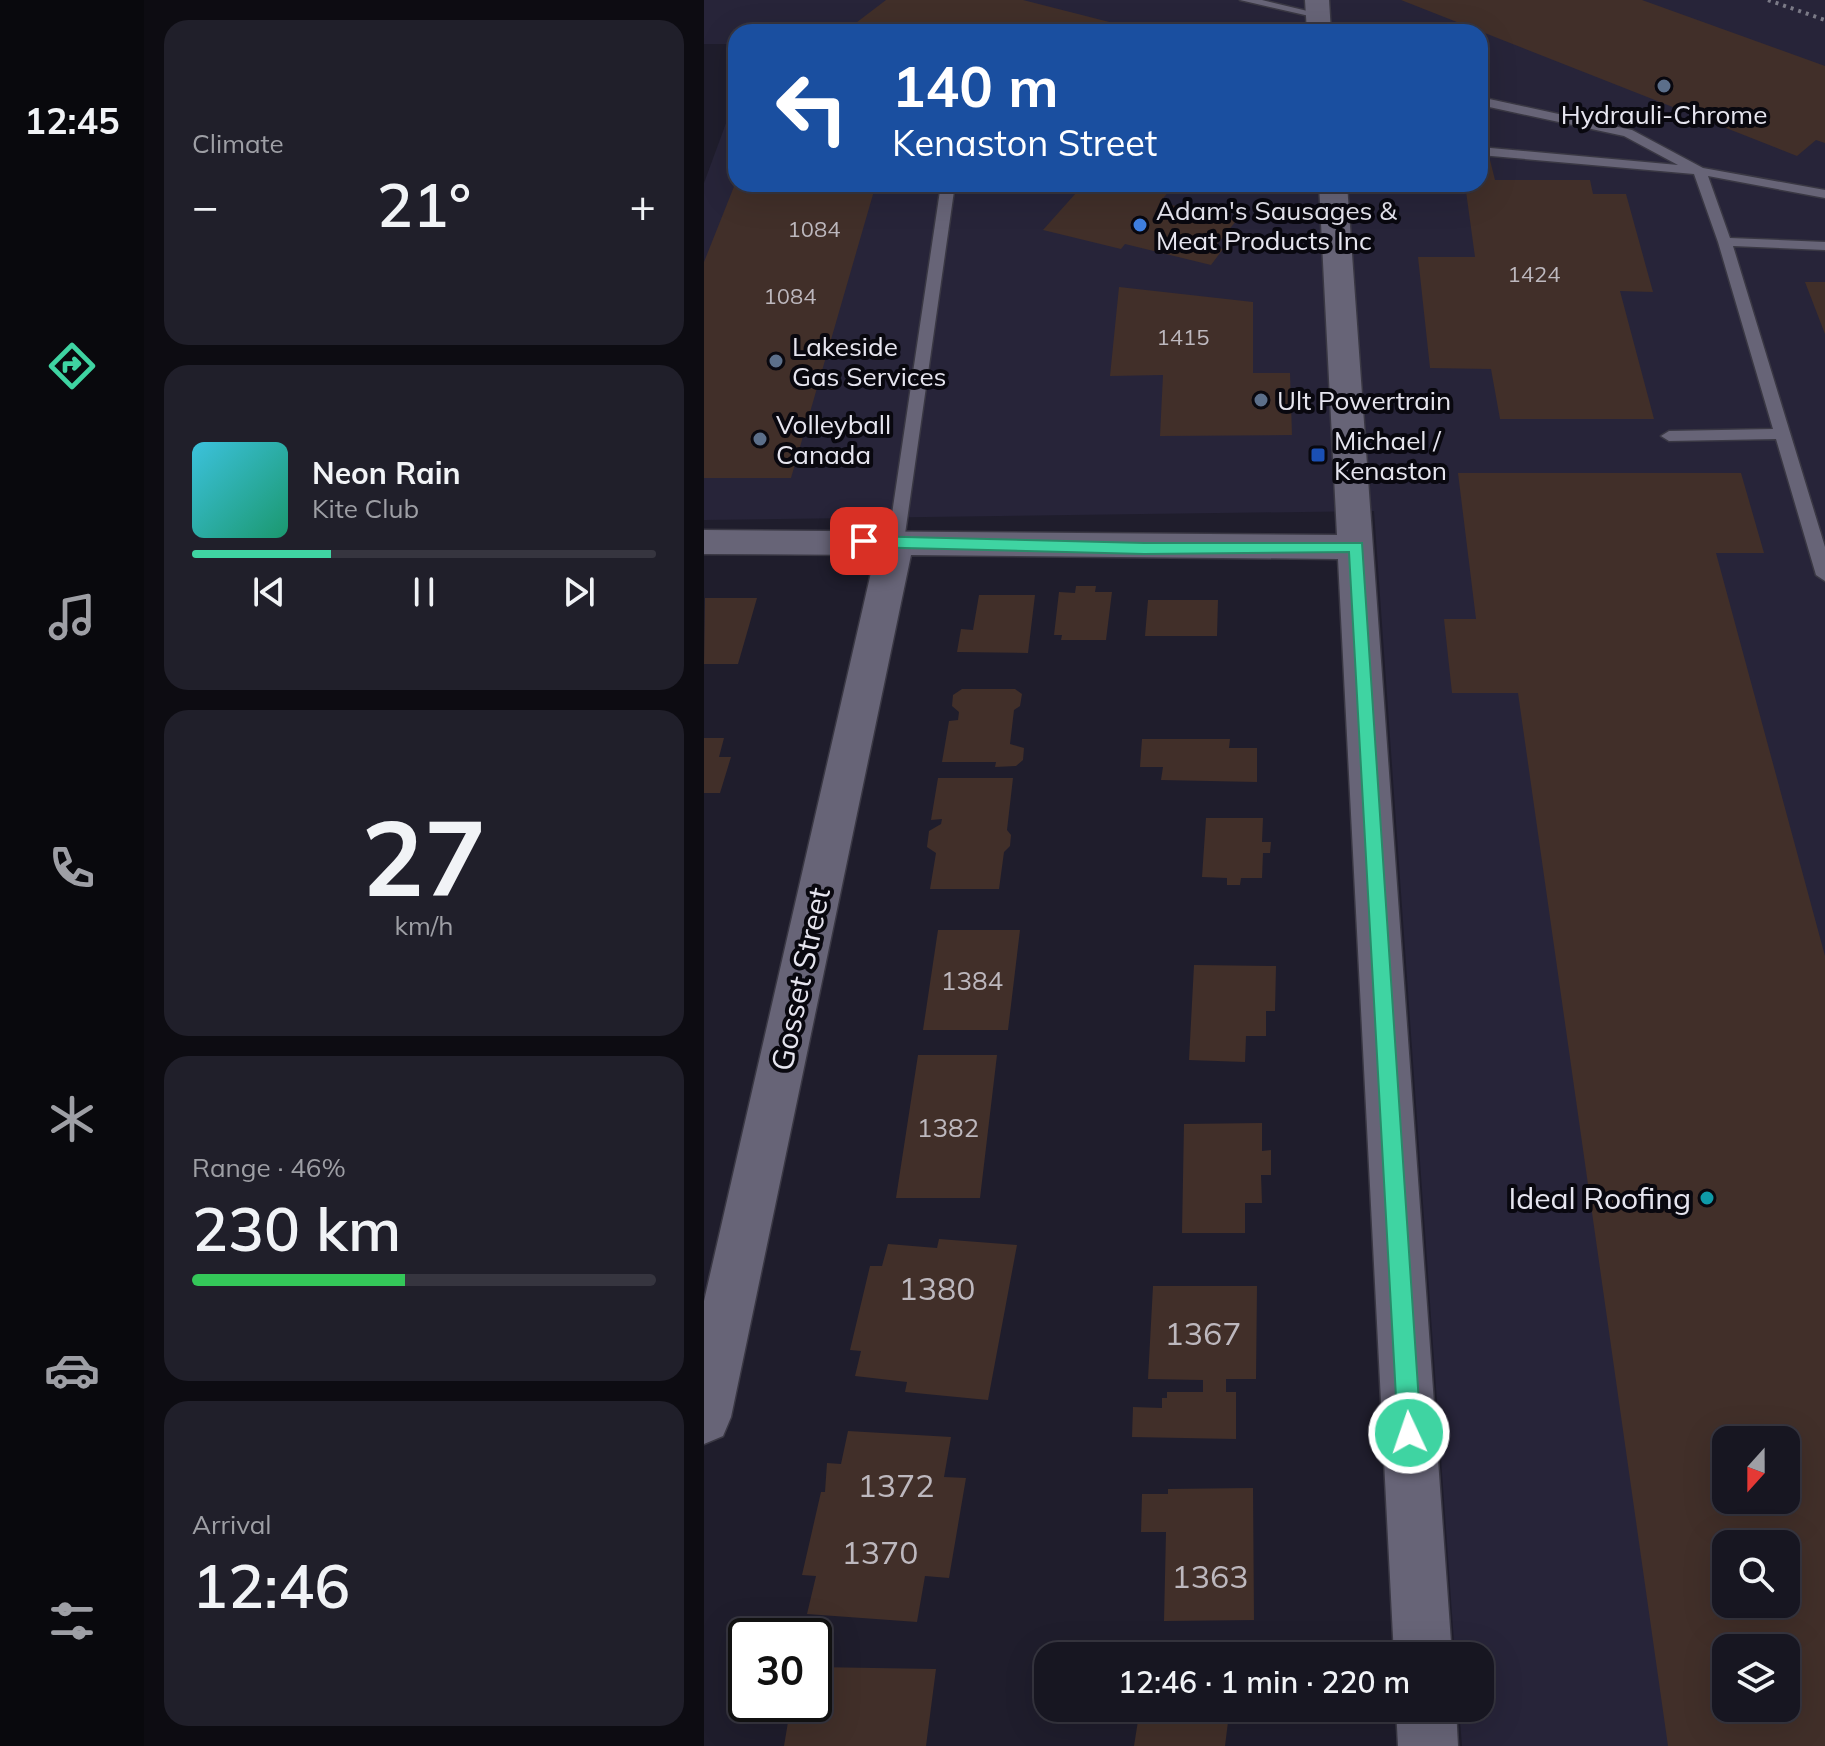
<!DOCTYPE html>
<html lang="en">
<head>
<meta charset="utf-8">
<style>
  body { margin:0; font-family:Mulish,sans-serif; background:#201f2a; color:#f1f3f6; height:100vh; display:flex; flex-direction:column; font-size:30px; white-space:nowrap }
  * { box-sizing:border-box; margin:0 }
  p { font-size:26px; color:#9e9fa5 }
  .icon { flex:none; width:44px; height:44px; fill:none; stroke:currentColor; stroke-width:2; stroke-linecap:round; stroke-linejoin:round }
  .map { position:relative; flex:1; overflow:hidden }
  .side { display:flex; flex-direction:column; gap:20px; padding:20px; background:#0d0c12; width:560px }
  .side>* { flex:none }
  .top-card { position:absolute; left:24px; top:24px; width:760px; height:168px; border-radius:24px; box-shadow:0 8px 32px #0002,0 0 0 2px #36353f; background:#1a4fa0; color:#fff; overflow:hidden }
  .needle { width:52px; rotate:201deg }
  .tools { position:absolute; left:1008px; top:1426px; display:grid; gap:16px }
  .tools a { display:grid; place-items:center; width:88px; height:88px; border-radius:16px; background:#171621; box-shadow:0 8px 32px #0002,0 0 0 2px #36353f; font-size:40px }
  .speed { position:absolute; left:24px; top:1618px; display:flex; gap:16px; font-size:40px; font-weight:700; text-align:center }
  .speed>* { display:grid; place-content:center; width:104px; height:104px; border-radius:50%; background:#171621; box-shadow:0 8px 32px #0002,0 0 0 2px #36353f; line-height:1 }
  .speed .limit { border:4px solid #111; border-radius:12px; background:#fff; color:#111 }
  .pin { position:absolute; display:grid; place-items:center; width:68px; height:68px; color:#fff; margin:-34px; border-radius:16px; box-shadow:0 4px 12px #0006 }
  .me { position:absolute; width:88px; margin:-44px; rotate:357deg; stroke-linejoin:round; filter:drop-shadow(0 0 6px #0008) }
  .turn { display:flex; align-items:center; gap:28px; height:168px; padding:0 32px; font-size:36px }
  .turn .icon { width:104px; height:104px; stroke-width:2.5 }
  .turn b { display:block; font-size:56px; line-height:68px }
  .big { font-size:60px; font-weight:600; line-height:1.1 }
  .side .tile { flex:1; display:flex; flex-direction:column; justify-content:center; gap:12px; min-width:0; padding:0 28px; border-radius:24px; background:#201f2a }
  .side .dial { align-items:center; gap:0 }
  .dial b { font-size:104px; line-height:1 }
  .song { display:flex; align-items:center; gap:24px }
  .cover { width:96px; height:96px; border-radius:12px; background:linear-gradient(135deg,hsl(190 70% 55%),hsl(160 70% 35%)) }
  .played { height:8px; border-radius:4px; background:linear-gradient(90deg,#3fd4a2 30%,#36353f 30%) }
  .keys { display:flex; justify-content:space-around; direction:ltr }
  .heat { display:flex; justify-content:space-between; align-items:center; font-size:44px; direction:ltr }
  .charge { height:12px; border-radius:6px; background:linear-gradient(90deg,#34c759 46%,#36353f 0) }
  .trip { position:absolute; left:330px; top:1642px; width:460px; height:80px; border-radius:24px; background:#171621; box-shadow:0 8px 32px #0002,0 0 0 2px #36353f; font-weight:600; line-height:80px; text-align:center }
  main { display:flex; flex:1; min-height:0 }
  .menu { display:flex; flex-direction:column; width:144px; justify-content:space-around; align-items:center; background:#09090d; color:#9e9fa5 }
  .menu .icon { width:56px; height:56px }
  .menu .selected { color:#3fd4a2 }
  .menu b { font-size:36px; color:#f1f3f6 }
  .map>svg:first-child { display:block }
</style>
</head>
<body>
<main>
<nav class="menu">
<b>12:45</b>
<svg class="icon selected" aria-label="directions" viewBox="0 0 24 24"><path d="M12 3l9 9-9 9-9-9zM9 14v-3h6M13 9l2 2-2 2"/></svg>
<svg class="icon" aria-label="music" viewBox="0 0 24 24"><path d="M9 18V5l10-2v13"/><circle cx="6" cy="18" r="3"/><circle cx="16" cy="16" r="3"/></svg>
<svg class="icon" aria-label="phone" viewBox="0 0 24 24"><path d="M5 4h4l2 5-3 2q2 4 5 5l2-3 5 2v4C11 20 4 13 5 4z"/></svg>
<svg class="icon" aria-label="climate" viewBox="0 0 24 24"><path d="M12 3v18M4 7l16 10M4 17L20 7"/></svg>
<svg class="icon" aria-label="car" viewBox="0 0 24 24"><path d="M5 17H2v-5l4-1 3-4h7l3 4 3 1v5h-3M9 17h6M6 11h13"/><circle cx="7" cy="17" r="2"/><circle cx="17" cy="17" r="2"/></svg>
<svg class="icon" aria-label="filters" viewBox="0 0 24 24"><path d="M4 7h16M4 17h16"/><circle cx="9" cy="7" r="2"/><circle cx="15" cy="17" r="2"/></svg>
</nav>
<section class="side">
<div class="tile"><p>Climate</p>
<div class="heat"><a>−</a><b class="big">21°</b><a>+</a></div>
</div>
<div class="tile">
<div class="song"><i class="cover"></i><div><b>Neon Rain</b><p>Kite Club</p></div></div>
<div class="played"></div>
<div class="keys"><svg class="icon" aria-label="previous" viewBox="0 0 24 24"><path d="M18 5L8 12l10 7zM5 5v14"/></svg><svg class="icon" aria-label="pause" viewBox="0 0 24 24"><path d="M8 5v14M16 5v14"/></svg><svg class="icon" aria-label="next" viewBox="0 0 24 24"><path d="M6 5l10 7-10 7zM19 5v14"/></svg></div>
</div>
<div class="tile dial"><b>27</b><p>km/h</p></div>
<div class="tile"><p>Range · 46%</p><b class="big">230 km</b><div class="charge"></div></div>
<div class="tile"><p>Arrival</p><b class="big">12:46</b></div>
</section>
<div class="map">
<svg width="1121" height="1746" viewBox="0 0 1121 1746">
  <rect width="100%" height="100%" fill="#1f1d2c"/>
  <path fill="#272439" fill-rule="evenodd" d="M0,0H1121V1746H758L755,1708H776V1656H751L670,511L0,520V183L32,96V184H776V32H32V44H0ZM1022,1440H1082V1500H1022ZM1022,1544H1082V1604H1022ZM1022,1648H1082V1708H1022Z"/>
  <path fill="#412f29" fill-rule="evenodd" d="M182,0H319L421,26L417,29L426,32H140Z
    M697,0H938L1121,66V143L1112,140L1093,156Z
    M776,156H785L791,180H886L889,194H922L949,292L916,291L950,419H796L787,369L726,368L714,257H771L761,184H776Z
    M31,184H172L87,478H0V262Z
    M380,184H471L456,202L532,221L511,247L519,249L507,265L421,244L417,249L339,230Z
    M1101,282H1121V334Z
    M415,287L549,302V373H586L588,435L456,436L459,375L406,376Z
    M754,473H1037L1060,553H1012L1121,956V1746H964L814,693H748L740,619H772ZM1022,1440H1082V1500H1022ZM1022,1544H1082V1604H1022ZM1022,1648H1082V1708H1022Z
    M372,586H392L391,592H408L402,640H357L358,635H350L355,592L371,593Z
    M275,595H331L324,653L253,652L257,629L269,630Z
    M1,598H53L34,664H0Z
    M444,600H514L513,636H441Z
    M258,689H311L318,694L316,706L310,710L306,744L320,748L319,760L312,766L291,767L292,762H238L245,721L254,720L255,712L248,706L249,695Z
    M0,738H20L15,757H27L16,793H0Z
    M438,739H526L525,748H553V782L457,780L459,767H436Z
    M234,778H309L303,830L307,835L306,846L300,852L295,889H226L232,853L223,847L225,831L237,824L238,819L227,820Z
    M502,818H559L558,842H567L566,853H559L558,878H537L536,885H523V878L498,877Z
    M234,930H316L304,1030H219Z
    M490,965L572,966L571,1011H562V1036H542L541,1062L485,1060Z
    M214,1055H293L276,1198H192Z
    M558,1123V1151L567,1150V1175H557L558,1203H541V1233H478L480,1124Z
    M235,1239L313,1245L284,1400L201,1392L203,1382L151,1376L157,1351L146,1350L166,1266H178L184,1244L233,1248Z
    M449,1286H553L552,1379H522V1392H532V1439L428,1437L429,1407L458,1408V1398H463V1392H499V1380L444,1379Z
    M144,1431L247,1437L240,1477L262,1478L245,1578L221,1576L213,1622L103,1614L112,1576L98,1575L117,1492H121L123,1463L137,1464Z
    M549,1488L550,1620L460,1621L462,1532H437L438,1494H464V1489Z
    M110,1667L232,1669L222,1746H80L87,1704H110Z
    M436,1708H489L525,1714L521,1746H430Z"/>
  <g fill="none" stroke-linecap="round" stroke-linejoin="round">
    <defs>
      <path id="lane" d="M536,0H558L620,15L614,18Z
        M776,97L928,130L999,168L1121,190V198L1004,176L1026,238L1121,242V250L1029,246L1121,547V581L1112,575L1072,439L965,441L957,436L965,431L1069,429L1014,242L990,174L776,155V147L974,165L920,136L776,105Z
        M237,184H251L200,541L192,547L184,541Z"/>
      <path id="street" d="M601,0H625L627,32H603Z
        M615,184H643L748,1656H690L634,559L207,555L27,1417L19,1436L0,1444V1301L171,555L0,554V530L633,535Z
        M692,1708H752L754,1746H694Z"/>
    </defs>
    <use href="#lane" stroke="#3a3844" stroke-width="3"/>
    <use href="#street" stroke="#3a3844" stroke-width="3"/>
    <use href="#lane" fill="#676477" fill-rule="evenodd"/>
    <use href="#street" fill="#676477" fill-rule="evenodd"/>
    <path stroke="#7b7a87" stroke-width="4" stroke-dasharray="3 5" stroke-linecap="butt" d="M1064,0L1121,20"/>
  </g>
  <path fill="#3fd4a2" stroke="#298a69" stroke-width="2" d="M160,536L440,543H658L717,1433L713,1441L705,1445L697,1441L694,1433L645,552L440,554L160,547L152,541Z"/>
  <g fill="#5c6f8a" stroke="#09080f" stroke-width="3">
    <circle cx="960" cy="86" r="8"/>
    <circle cx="72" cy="361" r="8"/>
    <circle cx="557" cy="400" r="8"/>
    <circle cx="56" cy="439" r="8"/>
  </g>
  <circle fill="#3f7fe0" stroke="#09080f" stroke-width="3" cx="436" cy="225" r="8"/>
  <rect fill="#1a4fb4" stroke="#09080f" stroke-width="3" x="606" y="447" width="16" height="16" rx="4"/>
  <circle fill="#0f9aa8" stroke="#09080f" stroke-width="3" cx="1003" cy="1198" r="8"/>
  <g text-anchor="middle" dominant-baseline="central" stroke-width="8" stroke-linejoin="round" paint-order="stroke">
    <g font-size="22" fill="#bdb8be">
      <text x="110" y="229">1084</text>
      <text x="830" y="274">1424</text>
      <text x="86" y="296">1084</text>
      <text x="479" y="337">1415</text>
    </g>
    <g font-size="26" fill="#e6e5ef" stroke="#09080f" text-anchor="start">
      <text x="960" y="114" text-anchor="middle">Hydrauli-Chrome</text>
      <text x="452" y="210">Adam's Sausages &amp;<tspan x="452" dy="30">Meat Products Inc</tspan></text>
      <text x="88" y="346">Lakeside<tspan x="88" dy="30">Gas Services</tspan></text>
      <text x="573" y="400">Ult Powertrain</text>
      <text x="72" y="424">Volleyball<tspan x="72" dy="30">Canada</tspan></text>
      <text x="630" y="440">Michael /<tspan x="630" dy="30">Kenaston</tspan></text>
    </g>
    <g font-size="26" fill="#bdb8be">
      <text x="268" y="980">1384</text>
      <text x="244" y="1127">1382</text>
    </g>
    <g font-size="30" fill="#e6e5ef" stroke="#09080f">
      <text transform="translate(96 979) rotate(-78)">Gosset Street</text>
    </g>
    <g font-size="30" fill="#e6e5ef" stroke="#09080f" text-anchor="end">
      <text x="987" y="1198">Ideal Roofing</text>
    </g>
    <g font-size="32" fill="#bdb8be">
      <text x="233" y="1288">1380</text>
      <text x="499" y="1333">1367</text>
      <text x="192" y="1485">1372</text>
      <text x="176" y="1552">1370</text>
      <text x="506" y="1576">1363</text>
    </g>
  </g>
</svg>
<div class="tools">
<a><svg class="needle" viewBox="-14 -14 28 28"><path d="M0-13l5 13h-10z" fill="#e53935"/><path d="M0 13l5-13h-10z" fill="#9e9fa5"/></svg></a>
<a><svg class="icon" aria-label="search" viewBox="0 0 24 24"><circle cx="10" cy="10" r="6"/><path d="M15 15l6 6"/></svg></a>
<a><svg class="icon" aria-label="layers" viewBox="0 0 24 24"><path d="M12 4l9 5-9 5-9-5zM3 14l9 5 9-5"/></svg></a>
</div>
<div class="speed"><div class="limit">30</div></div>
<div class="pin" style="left:160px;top:541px;background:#d93025"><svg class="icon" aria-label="arrive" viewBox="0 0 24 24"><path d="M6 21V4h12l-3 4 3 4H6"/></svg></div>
<svg class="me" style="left:705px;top:1433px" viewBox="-20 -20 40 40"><circle r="17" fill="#3fd4a2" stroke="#fff" stroke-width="3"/><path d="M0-11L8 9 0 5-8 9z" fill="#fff"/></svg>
<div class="trip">12:46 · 1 min · 220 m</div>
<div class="top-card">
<div class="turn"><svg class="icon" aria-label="left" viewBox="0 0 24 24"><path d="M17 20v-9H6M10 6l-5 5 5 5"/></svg><div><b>140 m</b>Kenaston Street</div></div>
</div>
</div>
</main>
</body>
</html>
